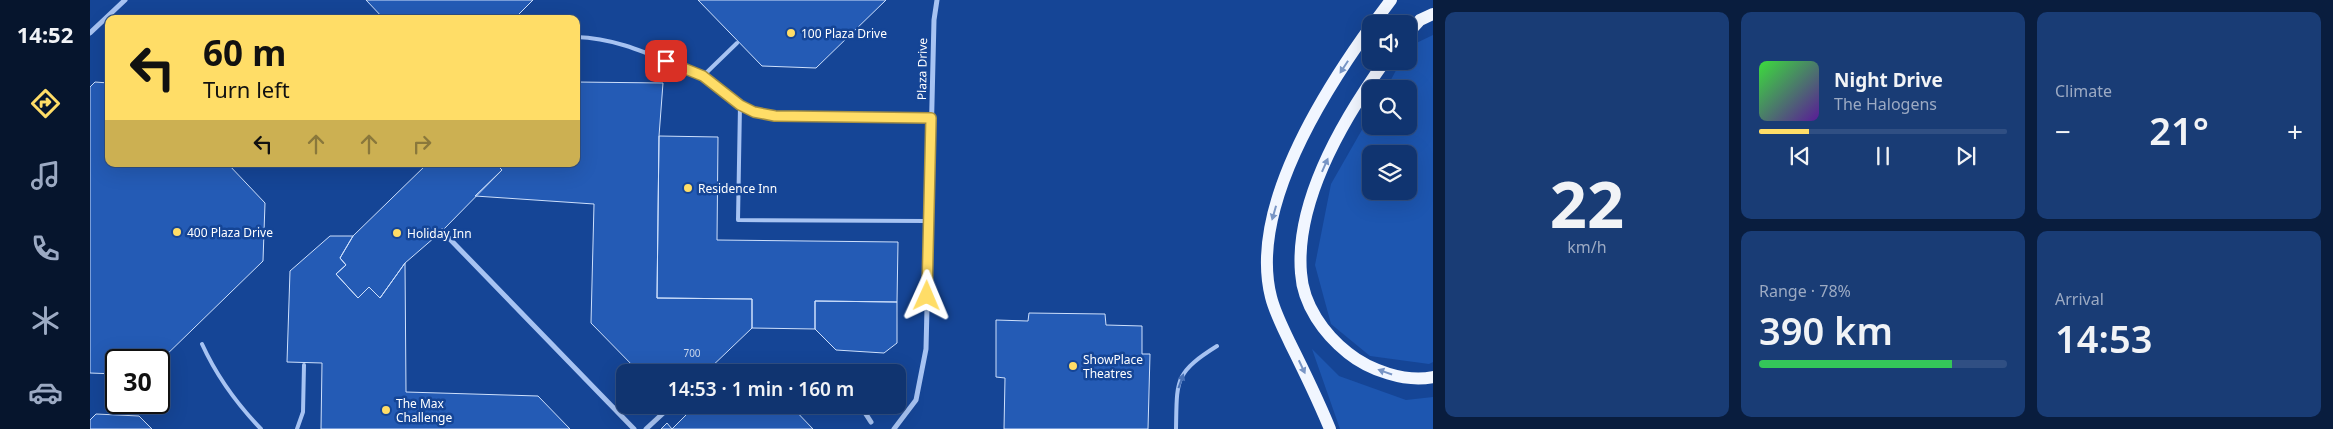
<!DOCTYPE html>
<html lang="en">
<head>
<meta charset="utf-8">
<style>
  body { margin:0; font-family:"Noto Sans",sans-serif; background:#193c75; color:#f1f3f6; height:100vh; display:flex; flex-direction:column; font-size:19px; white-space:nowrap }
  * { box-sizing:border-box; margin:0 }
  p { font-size:16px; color:#9caac3 }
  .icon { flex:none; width:28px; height:28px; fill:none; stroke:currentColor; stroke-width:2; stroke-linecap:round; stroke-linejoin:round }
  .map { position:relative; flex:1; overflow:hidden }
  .drawer { display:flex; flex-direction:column; gap:12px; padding:12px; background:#091d3e; width:900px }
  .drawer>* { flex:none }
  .banner { position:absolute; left:15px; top:15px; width:475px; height:152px; border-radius:10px; box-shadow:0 5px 20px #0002,0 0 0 1px #304f83; background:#ffdd67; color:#111; overflow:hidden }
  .tools { position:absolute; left:1272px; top:15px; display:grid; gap:10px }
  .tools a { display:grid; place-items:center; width:55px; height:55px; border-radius:10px; background:#103470; box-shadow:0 5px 20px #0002,0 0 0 1px #304f83; font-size:25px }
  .speed { position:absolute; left:15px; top:349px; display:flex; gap:10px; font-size:25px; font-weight:700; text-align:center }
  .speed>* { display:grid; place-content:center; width:65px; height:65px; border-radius:50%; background:#103470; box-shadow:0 5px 20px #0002,0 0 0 1px #304f83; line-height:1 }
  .speed .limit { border:2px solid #111; border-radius:8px; background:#fff; color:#111 }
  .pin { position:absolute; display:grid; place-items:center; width:42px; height:42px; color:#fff; margin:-21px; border-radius:10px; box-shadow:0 2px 8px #0006 }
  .me { position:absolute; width:55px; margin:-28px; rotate:1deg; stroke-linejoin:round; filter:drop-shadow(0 0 4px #0008) }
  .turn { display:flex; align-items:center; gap:18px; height:105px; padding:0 15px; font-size:22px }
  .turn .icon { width:65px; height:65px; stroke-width:2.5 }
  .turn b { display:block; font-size:35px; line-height:42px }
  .lanes { display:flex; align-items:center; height:48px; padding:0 15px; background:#0003; justify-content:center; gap:25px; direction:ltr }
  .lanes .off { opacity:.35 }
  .big { font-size:38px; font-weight:600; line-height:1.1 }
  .drawer .tile { flex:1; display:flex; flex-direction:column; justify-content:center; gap:8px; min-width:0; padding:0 18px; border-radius:10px; background:#193c75 }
  .drawer .dial { align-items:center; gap:0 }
  .dial b { font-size:65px; line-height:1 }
  .song { display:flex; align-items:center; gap:15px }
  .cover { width:60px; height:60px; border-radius:8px; background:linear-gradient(135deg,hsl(120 70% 55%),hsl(270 70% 35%)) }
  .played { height:5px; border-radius:2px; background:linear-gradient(90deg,#ffdd67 20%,#304f83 20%) }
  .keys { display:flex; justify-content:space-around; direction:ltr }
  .heat { display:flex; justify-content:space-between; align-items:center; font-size:28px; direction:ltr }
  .charge { height:8px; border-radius:4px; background:linear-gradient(90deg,#34c759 78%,#304f83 0) }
  .drawer .tiles { flex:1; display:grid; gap:12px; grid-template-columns:repeat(3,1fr) }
  .tile:first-child { grid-row:span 2 }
  .trip { position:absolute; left:526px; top:364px; width:290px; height:50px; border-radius:10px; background:#103470; box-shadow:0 5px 20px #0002,0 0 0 1px #304f83; font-weight:600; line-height:50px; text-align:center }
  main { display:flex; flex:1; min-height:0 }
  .tab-bar { display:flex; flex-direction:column; width:90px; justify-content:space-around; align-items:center; background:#06152d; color:#9caac3 }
  .tab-bar .icon { width:35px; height:35px }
  .tab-bar .selected { color:#ffdd67 }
  .tab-bar b { font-size:22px; color:#f1f3f6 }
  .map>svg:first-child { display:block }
</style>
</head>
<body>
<main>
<nav class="tab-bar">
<b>14:52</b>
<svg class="icon selected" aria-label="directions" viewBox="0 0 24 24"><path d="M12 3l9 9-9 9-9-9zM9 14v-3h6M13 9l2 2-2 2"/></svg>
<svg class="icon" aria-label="music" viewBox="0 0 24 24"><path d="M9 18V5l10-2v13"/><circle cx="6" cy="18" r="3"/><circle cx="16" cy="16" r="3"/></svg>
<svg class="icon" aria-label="phone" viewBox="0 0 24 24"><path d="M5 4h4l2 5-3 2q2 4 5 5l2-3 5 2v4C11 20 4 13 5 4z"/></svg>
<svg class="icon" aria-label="climate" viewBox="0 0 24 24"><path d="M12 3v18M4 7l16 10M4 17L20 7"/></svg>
<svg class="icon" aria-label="car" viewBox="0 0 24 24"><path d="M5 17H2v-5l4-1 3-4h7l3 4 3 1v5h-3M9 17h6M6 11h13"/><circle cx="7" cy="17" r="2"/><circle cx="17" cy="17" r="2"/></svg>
</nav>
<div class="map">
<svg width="1343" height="429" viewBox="0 0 1343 429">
  <rect width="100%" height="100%" fill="#154596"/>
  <path fill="#1d56b0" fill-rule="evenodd" d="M1343,35V362L1339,364L1280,356L1241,324L1225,265L1241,184L1281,114V126H1319V89H1296L1311,61H1319L1320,46ZM1281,154H1319V191H1281Z
    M1222,349L1249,376L1316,400L1343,397V429H1250Z"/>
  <path fill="#245bb5" stroke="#cee0fc" d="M276,0H443L424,19H294Z
    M608,0H796L726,68L672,66Z
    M5,82L19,83V164H138L175,203L173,261L69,362L26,360V374L0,373V87Z
    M486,82L573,83L569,136L567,298L662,299V328L617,371L546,369L501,323L504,204L385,196L412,170L406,164H486Z
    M569,136L628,137L627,240L808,242L807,302L725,301V329L662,328V299L567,298Z
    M337,164H406L412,170L352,231L315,263L290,298L279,287L268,298L246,274L256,265L250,258L263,236Z
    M240,236H263L250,258L256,265L246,274L268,298L279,287L290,298L315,263L316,392L448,396L480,429H231L232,363L197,362L200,271Z
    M725,301L807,302V343L794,353L746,350L725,329Z
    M939,313L1015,314L1016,325L1052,326V354H1060L1058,429H914L915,378L906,377V320L938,321Z
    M606,405H700L723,429H571L577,423L582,429Z
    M6,414L49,416L62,429H0V420Z"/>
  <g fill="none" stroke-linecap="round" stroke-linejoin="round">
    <path stroke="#a7c3f2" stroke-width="4" d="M486,37C521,38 550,50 581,63C591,67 603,71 613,76C644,94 644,109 685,116L841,118
      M613,76L647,43
      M650,105L648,220L837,221
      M112,344C127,377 146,403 171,429
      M207,429L213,412L214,365
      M1086,429C1087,380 1084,373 1127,346"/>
    <path stroke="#a7c3f2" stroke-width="5" d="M0,33L35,0
      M352,231L544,429
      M770,405L781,422
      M556,429L582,405
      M804,429L826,400L836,349L844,20L847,0"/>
    <path stroke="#f1f6ff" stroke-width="12" d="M1283,24L1301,0
      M1319,32L1330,20L1343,14
      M1295,61C1254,118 1205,201 1211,273C1213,305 1234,334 1258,353C1279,370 1316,383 1343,377
      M1240,429C1228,400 1214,371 1200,343C1193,328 1185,313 1181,297C1159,210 1232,94 1281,26"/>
  </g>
  <defs><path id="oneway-solid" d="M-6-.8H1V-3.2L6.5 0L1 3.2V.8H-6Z" transform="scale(1.25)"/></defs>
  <g fill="#7895c5">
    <use href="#oneway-solid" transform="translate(1254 67) rotate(123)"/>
    <use href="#oneway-solid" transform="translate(1235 165) rotate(-66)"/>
    <use href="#oneway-solid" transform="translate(1184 213) rotate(106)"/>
    <use href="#oneway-solid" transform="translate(1212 367) rotate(65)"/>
    <use href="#oneway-solid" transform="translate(1295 372) rotate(-161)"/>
  </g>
  <use fill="#4871b6" href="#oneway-solid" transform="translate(1091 381) rotate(-70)"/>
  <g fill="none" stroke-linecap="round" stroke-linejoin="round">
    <defs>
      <path id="route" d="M576,61L613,76L650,105L664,112L685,116L841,118L837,296"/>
    </defs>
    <use href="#route" stroke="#a69043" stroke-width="12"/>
    <use href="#route" stroke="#ffdd67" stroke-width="9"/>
  </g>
  <g fill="#ffdd67" stroke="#154596" stroke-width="2">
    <circle cx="701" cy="33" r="5"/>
    <circle cx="598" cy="188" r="5"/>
    <circle cx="87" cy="232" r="5"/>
    <circle cx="307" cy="233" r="5"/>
    <circle cx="983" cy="366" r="5"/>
    <circle cx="296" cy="410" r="5"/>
  </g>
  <g text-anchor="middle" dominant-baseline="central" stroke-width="5" stroke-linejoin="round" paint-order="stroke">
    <g font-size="10" fill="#c8d6ec">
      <text x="602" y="353">700</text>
    </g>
    <g font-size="12" fill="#fff" stroke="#154596" text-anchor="start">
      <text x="711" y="33">100 Plaza Drive</text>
      <text x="608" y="188">Residence Inn</text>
      <text x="97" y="232">400 Plaza Drive</text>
      <text x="317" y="233">Holiday Inn</text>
      <text x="993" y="359">ShowPlace<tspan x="993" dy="14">Theatres</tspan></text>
      <text x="306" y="403">The Max<tspan x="306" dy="14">Challenge</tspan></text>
    </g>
    <g font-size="12" fill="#fff" stroke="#154596">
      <text transform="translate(832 69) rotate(-89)">Plaza Drive</text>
    </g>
  </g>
</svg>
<div class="tools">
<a><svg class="icon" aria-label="sound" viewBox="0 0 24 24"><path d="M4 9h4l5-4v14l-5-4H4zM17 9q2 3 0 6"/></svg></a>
<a><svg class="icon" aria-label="search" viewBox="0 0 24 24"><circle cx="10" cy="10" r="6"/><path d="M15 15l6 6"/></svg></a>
<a><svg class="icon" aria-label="layers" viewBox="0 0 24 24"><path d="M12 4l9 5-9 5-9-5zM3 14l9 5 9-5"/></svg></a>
</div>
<div class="speed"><div class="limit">30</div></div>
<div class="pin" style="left:576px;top:61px;background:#d93025"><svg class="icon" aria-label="arrive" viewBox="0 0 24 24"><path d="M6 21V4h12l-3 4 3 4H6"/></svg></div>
<svg class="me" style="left:837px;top:296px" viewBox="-20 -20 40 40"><path d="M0-17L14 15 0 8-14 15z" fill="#ffdd67" stroke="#fff" stroke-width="4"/></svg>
<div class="trip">14:53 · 1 min · 160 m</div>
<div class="banner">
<div class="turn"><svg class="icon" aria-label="left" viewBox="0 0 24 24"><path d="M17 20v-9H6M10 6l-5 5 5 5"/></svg><div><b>60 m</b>Turn left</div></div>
<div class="lanes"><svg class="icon" aria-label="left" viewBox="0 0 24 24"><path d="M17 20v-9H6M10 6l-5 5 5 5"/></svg><svg class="icon off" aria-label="ahead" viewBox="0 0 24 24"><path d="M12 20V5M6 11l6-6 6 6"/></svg><svg class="icon off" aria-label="ahead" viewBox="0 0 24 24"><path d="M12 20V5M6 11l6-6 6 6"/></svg><svg class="icon off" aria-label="right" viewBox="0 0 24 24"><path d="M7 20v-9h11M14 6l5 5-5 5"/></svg></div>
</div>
</div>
<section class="drawer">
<div class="tiles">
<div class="tile dial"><b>22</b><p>km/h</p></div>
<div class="tile">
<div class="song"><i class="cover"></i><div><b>Night Drive</b><p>The Halogens</p></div></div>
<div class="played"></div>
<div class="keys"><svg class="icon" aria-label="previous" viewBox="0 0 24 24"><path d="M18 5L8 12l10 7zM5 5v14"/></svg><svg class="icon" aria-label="pause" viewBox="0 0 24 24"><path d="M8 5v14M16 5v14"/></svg><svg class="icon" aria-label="next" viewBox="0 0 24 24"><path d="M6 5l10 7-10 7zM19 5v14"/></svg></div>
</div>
<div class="tile"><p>Climate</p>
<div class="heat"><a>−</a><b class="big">21°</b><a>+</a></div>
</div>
<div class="tile"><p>Range · 78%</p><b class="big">390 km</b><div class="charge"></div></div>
<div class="tile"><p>Arrival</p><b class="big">14:53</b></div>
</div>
</section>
</main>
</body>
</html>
